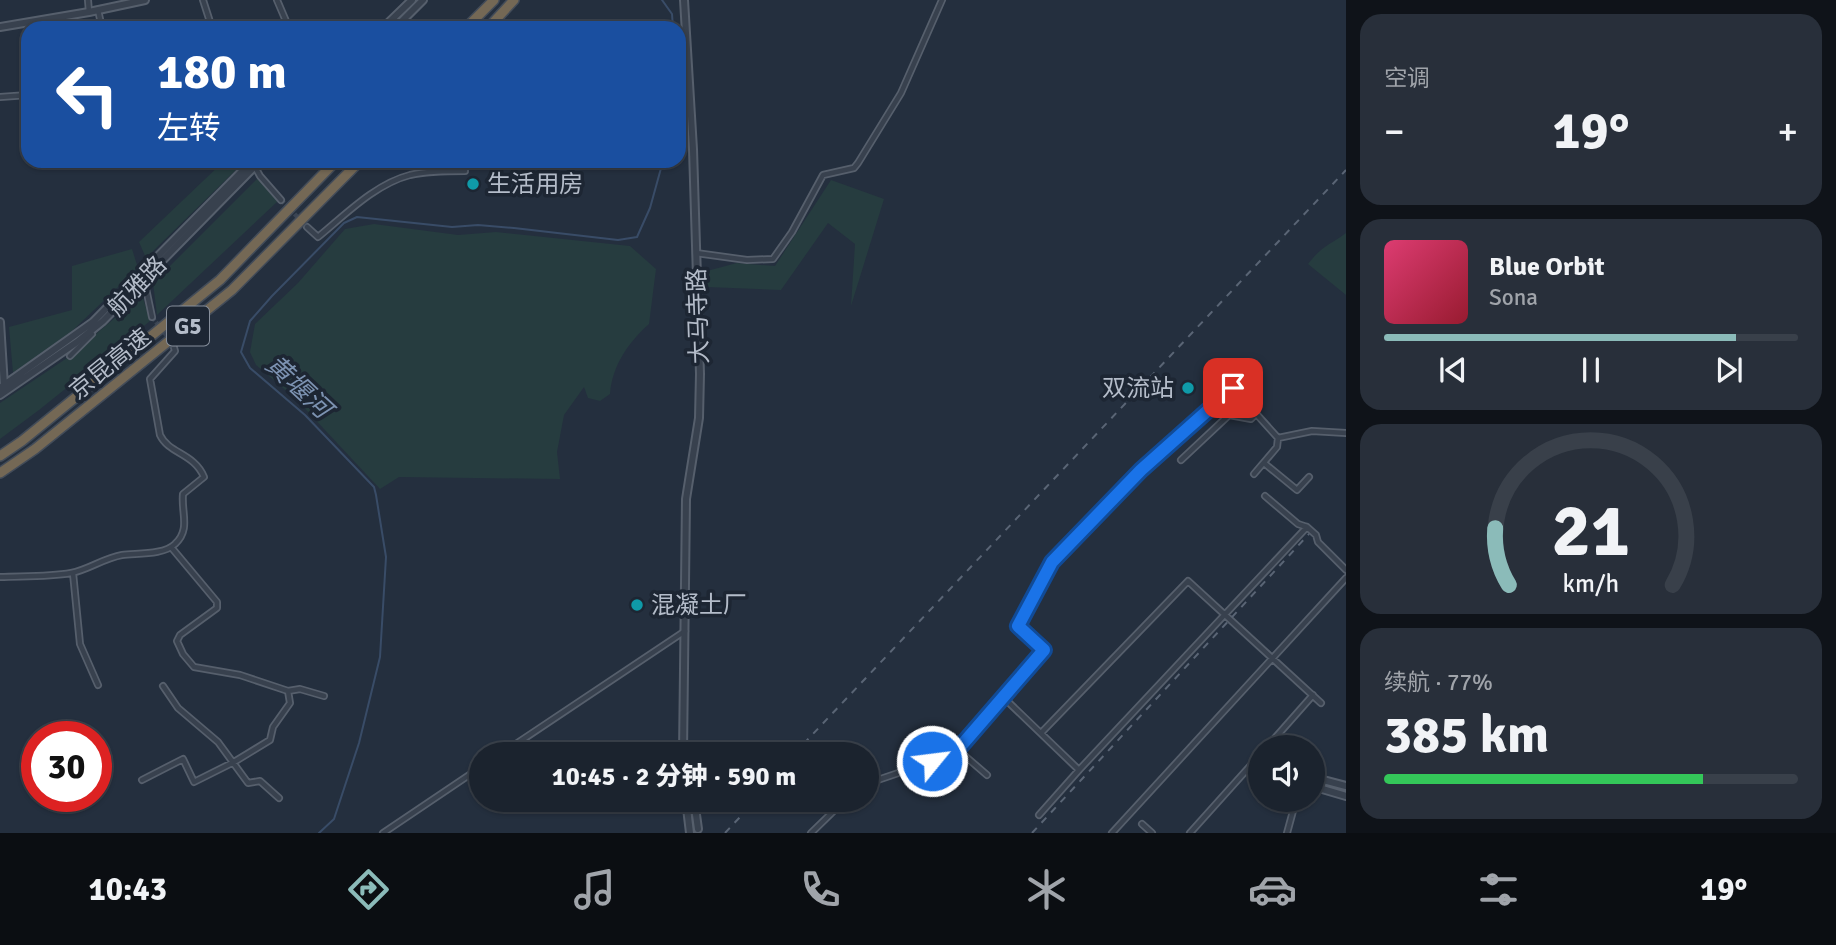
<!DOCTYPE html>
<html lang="zh">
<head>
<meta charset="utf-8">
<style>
  body { margin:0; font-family:Signika,"Noto Sans SC",sans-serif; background:#282f3a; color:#f1f3f6; height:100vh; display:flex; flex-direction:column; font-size:26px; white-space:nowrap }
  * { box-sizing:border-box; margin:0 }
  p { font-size:23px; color:#a0a4aa }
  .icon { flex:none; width:38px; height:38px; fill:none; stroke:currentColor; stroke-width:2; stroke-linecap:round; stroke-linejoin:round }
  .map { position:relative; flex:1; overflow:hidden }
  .drawer { display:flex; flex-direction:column; gap:14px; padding:14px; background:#0f1319; width:490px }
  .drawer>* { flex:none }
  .guide { position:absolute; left:21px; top:21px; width:665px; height:147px; border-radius:21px; box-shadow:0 2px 5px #0004,0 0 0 2px #39404a; background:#1a4fa0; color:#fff; overflow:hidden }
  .controls { position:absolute; left:1248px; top:735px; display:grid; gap:14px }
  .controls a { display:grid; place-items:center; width:77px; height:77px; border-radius:50%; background:#1b232e; box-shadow:0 2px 5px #0004,0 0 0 2px #39404a; font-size:35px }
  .speed { position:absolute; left:21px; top:721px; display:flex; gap:14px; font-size:35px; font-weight:700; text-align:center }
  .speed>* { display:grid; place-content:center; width:91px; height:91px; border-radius:50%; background:#1b232e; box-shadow:0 2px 5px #0004,0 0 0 2px #39404a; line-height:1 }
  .speed .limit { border:10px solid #d22; background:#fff; color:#111 }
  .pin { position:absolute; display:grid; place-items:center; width:60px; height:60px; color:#fff; margin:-30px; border-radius:14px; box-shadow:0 4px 10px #0006 }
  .me { position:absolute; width:77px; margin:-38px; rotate:61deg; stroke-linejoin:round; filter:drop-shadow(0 0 5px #0008) }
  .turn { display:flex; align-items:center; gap:24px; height:147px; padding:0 21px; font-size:32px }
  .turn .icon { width:91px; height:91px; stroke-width:2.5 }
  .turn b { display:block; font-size:49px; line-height:60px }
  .big { font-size:52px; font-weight:800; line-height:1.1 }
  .drawer .tile { flex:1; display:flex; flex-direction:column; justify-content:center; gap:10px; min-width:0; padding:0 24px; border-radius:21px; background:#282f3a }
  .drawer .dial { align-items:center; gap:0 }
  .dial svg { height:182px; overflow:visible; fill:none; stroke:#39404a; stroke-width:7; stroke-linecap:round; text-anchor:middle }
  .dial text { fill:#f1f3f6; stroke:none }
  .song { display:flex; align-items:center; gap:21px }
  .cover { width:84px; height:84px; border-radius:10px; background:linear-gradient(135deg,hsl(340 70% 55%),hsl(350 70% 35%)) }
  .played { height:7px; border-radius:4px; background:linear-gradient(90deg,#8bbbb9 85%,#39404a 85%) }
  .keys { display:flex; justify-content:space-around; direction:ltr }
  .heat { display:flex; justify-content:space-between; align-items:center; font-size:38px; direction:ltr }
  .charge { height:10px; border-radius:5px; background:linear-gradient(90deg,#34c759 77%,#39404a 0) }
  .trip { position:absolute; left:469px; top:742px; width:410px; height:70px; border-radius:35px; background:#1b232e; box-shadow:0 2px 5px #0004,0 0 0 2px #39404a; font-weight:800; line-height:70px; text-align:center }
  .tabs { display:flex; height:112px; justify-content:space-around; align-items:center; background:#0b0e12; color:#a0a4aa }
  .tabs .icon { width:49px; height:49px }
  .tabs .on { color:#8bbbb9 }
  .tabs b { font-size:32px; color:#f1f3f6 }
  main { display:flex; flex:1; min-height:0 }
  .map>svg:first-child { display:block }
</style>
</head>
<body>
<main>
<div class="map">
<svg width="1346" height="833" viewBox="0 0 1346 833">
  <rect width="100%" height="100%" fill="#242f3e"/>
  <path fill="#263c3f" d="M224,161H245L146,258L139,242Z
    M258,178L278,201L157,315L153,283Z
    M831,180L884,199L851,306L855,244L828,223L781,290L707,287V271L737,263L775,266Z
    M374,224L458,235L496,232L630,246L656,269L649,324C628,343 612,366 610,394L600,401L588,398L584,387L564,415L557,452L560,479L399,477L380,489L296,399L256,365L250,352L255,324L298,283L345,229Z
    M1346,233V295L1308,264C1322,246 1328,246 1346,233Z
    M132,249L138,268L72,331L13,373L9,327L72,310V266Z
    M142,295L150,321L39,410L0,439V403L70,356Z"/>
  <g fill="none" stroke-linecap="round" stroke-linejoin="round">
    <path stroke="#394c67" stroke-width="2" d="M662,0L672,14L673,28
      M679,86V101
      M319,833L334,819L359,743L380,657L386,557L376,495L374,487L305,415L250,368L241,352L250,321L272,296L344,223L357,217L452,227L478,225L514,228L618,240L637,237L650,208L663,161"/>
    <path stroke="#3a4453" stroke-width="4.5" stroke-dasharray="4.5 2" stroke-linecap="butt" d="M281,200L307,227
      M152,317L171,341"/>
    <defs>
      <path id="minor" d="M88,0L89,12
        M203,0L212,28
        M277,0L286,21L280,28
        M98,10L102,28
        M0,97L28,95
        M254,165L260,176L281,200
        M307,227L318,237C345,215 375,184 410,175C428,171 446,171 465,171
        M696,253L747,260L773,259L792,232L823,175L854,168L858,163L901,93L942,0
        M144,279L152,317
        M70,356L92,334
        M1181,460L1229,415L1251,419L1256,414
        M1264,463L1297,490L1309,477
        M1254,474L1277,447L1278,438
        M1265,496L1298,524L1307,527L1316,535L1318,542L1346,570
        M171,547L217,602V608L180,635L177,641L183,654L194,667L240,675L288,691L300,689L324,696
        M73,573L80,644L98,685
        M0,577C23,576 48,577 71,573C88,570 104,558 122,555C137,553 164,555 175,544C191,529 181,513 183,494L204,477C194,453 169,454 160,435L150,379L175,351L173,344
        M163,686L178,708L218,742L248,783L260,781L279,798
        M1003,697L1079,770L1039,815
        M1041,733L1188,581L1321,703
        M1267,747L1313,695
        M958,750L987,775
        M501,754L685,631
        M1079,770L1307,527
        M142,780L183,759L194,782L234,762L270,740L273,727L290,703L288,691
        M866,784L954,754L1044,650L1018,626L1052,562L1141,469L1233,388L1278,438L1312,431L1346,433
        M1142,824L1152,833
        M383,833L481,767
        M811,833L845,800
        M1112,833L1346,578
        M1190,833L1260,755
        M1287,833L1296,800"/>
      <path id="tertiary" d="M0,27L89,12L145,0
        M383,28L412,0
        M395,28L423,0
        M0,322L4,386
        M0,388L93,322L252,161
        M0,395L77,342L103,321L260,161
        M683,754L686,499L699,418L700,374L693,149L684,0
        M1312,777L1346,786
        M1312,786L1346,796
        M686,800L690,833
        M694,800L698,829"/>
      <path id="motorway" d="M466,28L494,0
        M488,28L514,0
        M0,456L22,441L220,280L336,161
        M0,473L35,449L232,290L360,161"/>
    </defs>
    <use href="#minor" stroke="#565f6c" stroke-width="8"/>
    <use href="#tertiary" stroke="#565f6c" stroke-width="10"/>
    <use href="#motorway" stroke="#434c59" stroke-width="12"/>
    <use href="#minor" stroke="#38414e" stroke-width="4.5"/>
    <use href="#tertiary" stroke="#38414e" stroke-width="6"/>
    <use href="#motorway" stroke="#746855" stroke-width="9"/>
    <path stroke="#5a6575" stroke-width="2" stroke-dasharray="7 7" stroke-linecap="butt" d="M794,754L1346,170
      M725,833L756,800
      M1032,833L1309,534"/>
  </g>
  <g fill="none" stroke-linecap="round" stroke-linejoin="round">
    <defs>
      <path id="route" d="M932,761L954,754L1044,650L1018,626L1052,562L1141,470L1233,388"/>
    </defs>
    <use href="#route" stroke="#114b97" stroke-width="18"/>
    <use href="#route" stroke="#1a73e8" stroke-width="12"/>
  </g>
  <g fill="#0f9aa8" stroke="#1d2633" stroke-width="2.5">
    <circle cx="473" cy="184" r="7"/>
    <circle cx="1188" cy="388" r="7"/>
    <circle cx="637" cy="605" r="7"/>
  </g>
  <g text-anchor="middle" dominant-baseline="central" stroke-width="7" stroke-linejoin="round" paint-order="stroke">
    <rect fill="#1d2633" stroke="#878f9c" stroke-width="2" x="167" y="306.5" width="42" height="39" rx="5"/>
    <g font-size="23" font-weight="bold" fill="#b4bcc9">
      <text x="188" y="326">G5</text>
    </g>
    <g font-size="24" fill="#b4bcc9" stroke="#1d2633" text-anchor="start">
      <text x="487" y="184">生活用房</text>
      <text x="1174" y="388" text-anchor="end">双流站</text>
      <text x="651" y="605">混凝土厂</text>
    </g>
    <g font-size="24" fill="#b4bcc9" stroke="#1d2633">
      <text transform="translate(137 286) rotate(-46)">航雅路</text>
      <text transform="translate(698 316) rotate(-92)">大马寺路</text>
      <text transform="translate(110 364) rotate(-39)">京昆高速</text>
    </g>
    <g font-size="26" font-style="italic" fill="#7c92b1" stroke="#1d2633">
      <text transform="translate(298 387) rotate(43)">黄堰河</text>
    </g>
  </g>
</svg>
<div class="controls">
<a><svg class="icon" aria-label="sound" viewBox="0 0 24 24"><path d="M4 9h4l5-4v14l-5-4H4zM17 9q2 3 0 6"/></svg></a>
</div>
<div class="speed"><div class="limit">30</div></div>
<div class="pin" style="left:1233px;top:388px;background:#d93025"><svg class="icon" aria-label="arrive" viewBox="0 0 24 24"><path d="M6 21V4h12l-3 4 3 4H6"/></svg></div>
<svg class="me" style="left:932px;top:761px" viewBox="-20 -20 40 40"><circle r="17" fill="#1a73e8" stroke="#fff" stroke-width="3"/><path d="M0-11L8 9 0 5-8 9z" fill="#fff"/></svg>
<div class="trip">10:45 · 2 分钟 · 590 m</div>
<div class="guide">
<div class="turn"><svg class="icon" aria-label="left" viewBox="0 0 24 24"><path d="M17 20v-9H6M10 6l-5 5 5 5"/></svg><div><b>180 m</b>左转</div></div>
</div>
</div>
<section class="drawer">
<div class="tile"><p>空调</p>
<div class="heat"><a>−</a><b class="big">19°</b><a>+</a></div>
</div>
<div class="tile">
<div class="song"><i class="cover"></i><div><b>Blue Orbit</b><p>Sona</p></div></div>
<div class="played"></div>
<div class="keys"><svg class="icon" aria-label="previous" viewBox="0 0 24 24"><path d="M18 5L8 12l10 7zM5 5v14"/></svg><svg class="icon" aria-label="pause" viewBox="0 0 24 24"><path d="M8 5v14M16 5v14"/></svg><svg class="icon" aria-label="next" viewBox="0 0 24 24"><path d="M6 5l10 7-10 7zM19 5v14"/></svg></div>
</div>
<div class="tile dial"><svg viewBox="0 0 100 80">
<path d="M14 69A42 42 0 1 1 86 69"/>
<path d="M14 69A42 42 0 0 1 8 44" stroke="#8bbbb9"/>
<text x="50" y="56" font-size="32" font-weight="700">21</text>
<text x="50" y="72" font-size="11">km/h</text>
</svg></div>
<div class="tile"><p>续航 · 77%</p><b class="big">385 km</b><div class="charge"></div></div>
</section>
</main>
<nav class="tabs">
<b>10:43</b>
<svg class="icon on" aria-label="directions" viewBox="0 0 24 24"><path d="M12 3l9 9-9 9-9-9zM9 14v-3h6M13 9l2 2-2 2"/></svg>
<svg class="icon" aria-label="music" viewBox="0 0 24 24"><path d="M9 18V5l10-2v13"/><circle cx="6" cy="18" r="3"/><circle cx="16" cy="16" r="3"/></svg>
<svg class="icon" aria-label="phone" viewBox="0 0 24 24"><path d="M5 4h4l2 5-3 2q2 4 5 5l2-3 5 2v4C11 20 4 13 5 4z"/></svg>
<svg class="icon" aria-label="climate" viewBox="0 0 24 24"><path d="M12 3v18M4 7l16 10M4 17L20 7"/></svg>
<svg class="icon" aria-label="car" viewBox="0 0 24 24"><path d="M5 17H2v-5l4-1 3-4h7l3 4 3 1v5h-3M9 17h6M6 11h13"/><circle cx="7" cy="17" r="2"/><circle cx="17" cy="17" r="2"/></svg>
<svg class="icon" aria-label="filters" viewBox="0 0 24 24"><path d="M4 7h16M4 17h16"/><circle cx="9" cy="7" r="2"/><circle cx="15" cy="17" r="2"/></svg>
<b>19°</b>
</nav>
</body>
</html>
